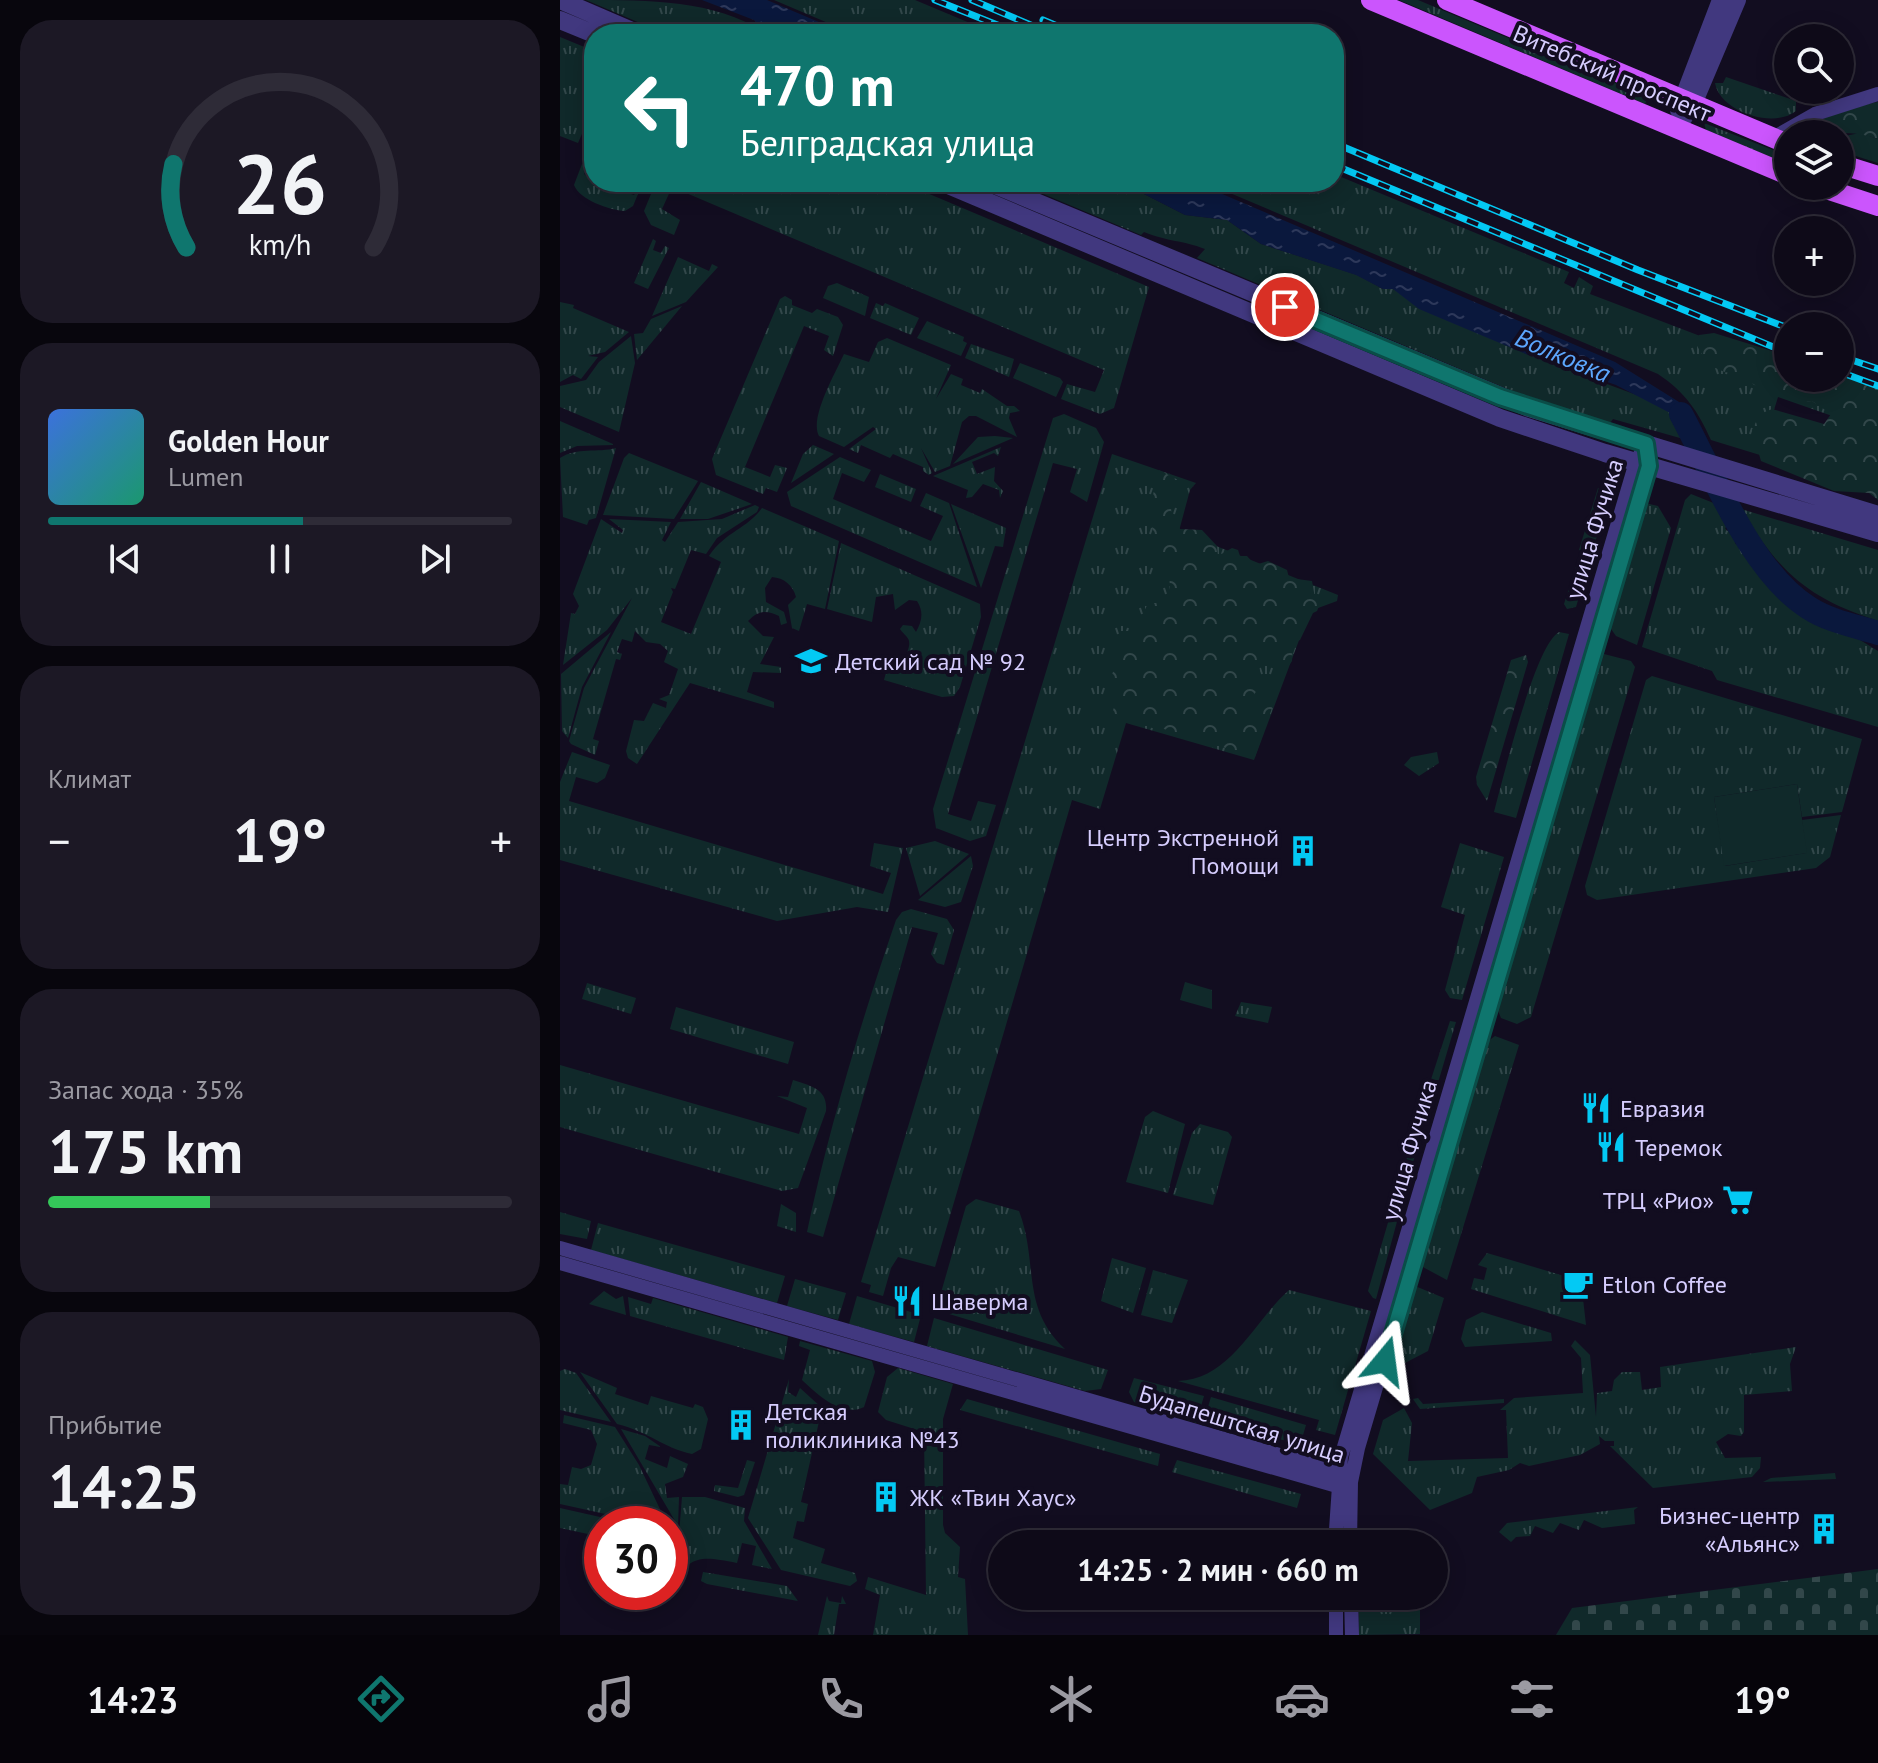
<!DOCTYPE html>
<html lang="ru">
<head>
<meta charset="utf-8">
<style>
  body { margin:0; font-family:"PT Sans",sans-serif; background:#1c1825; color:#f1f3f6; height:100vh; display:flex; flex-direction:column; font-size:30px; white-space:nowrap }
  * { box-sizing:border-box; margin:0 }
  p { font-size:26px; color:#9b9aa2 }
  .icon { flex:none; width:44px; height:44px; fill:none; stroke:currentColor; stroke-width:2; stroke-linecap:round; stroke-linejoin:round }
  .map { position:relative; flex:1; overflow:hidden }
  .details { display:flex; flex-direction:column; gap:20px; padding:20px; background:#08060d; width:560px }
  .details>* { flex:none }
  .hud { position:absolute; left:24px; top:24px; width:760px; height:168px; border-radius:32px; box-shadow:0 4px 20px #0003,0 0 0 2px #2e2b37; background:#0f766e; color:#fff; overflow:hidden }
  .tools { position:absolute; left:1214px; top:24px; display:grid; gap:16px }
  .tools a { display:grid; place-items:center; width:80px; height:80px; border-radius:50%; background:#0e0a18; box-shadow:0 4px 20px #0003,0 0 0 2px #2e2b37; font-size:40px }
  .speed { position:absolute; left:24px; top:1506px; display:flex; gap:16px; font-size:40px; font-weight:700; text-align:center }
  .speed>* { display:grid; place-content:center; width:104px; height:104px; border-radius:50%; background:#0e0a18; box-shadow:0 4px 20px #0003,0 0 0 2px #2e2b37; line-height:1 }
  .speed .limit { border:12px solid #d22; background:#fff; color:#111 }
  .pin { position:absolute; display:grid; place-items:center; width:68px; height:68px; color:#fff; margin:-34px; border:4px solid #fff; border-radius:50%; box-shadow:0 2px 8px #0007 }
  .me { position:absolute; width:88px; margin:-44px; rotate:16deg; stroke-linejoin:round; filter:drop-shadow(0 0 6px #0008) }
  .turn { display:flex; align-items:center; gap:28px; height:168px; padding:0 24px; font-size:36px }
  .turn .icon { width:104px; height:104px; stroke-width:2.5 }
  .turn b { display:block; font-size:56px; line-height:68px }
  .big { font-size:60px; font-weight:800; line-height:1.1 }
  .details .card { flex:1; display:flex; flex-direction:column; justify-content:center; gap:12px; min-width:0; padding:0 28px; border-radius:32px; background:#1c1825 }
  .details .dial { align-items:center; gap:0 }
  .dial svg { height:208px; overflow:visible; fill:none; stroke:#2e2b37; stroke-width:7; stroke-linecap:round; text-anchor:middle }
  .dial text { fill:#f1f3f6; stroke:none }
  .song { display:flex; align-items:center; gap:24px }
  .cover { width:96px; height:96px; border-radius:12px; background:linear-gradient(135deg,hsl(220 70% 55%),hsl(160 70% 35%)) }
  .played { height:8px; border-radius:4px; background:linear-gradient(90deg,#0f766e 55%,#2e2b37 55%) }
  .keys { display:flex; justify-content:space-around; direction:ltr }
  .heat { display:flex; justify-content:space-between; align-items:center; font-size:44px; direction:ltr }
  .charge { height:12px; border-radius:6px; background:linear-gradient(90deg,#34c759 35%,#2e2b37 0) }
  .trip { position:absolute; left:428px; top:1530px; width:460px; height:80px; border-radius:40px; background:#0e0a18; box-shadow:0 4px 20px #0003,0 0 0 2px #2e2b37; font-weight:800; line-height:80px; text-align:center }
  .dock { display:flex; height:128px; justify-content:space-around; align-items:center; background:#06040a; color:#9b9aa2 }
  .dock .icon { width:56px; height:56px }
  .dock .selected { color:#0f766e }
  .dock b { font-size:36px; color:#f1f3f6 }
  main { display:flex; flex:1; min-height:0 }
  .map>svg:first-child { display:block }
</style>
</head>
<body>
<main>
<section class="details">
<div class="card dial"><svg viewBox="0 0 100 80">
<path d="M14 69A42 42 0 1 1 86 69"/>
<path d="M14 69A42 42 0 0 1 9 37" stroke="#0f766e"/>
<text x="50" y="56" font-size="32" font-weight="700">26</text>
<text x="50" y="72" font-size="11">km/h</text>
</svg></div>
<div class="card">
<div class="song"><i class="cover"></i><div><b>Golden Hour</b><p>Lumen</p></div></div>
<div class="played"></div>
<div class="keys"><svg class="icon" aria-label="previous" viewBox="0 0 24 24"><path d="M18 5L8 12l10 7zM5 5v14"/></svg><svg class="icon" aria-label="pause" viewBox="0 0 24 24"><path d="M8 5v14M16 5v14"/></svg><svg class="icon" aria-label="next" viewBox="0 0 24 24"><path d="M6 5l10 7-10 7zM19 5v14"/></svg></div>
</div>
<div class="card"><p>Климат</p>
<div class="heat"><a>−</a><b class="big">19°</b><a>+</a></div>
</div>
<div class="card"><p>Запас хода · 35%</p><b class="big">175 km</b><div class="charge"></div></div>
<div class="card"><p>Прибытие</p><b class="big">14:25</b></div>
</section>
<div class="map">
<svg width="1318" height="1635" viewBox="0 0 1318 1635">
  <defs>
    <pattern id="grass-tufts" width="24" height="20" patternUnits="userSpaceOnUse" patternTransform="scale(2)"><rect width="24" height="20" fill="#10292a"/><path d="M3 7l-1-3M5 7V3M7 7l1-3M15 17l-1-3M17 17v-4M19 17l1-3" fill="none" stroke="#32474a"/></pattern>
    <pattern id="forest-crowns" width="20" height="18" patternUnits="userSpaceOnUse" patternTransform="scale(2)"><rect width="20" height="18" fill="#10292a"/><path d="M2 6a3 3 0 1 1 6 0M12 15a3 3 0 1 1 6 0" fill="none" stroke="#32474a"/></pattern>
    <pattern id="cemetery-stones" width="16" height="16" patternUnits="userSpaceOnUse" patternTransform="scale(2)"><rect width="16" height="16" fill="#10292a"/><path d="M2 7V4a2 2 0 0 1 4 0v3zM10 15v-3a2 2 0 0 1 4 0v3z" fill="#32474a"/></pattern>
    <pattern id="water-ripples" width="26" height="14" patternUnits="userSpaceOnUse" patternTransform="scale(2)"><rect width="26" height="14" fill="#0a183d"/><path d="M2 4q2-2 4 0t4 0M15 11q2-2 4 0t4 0" fill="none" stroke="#2d385a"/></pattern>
  </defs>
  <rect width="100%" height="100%" fill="#120d20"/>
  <path fill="url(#grass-tufts)" d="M26,0C90,0 157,0 207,34H106Z
    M214,0H355L436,34H294Z
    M839,0H858L1088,97L1085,104Z
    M0,37L34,51V106L18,143L0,136Z
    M1166,77L1236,101V111C1214,129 1160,112 1155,83H1163Z
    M1144,123L1228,156V164L1146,130Z
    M1300,133L1318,139V163L1280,151V137Z
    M22,164L26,166L24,174L34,182L74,195L83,182L73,206L65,211C49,210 20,200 14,185Z
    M774,174L1009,272L1004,283L1014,288L1019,277L1033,286L1030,294L1169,347L1318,432L1218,397L1200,455L1151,440C1138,411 1125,392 1098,374L644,182H774Z
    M96,182H341L589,287L554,408L540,414L501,399L507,384L535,392L544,370L112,187L102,209L120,220L114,235L91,225L84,211Z
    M455,182H550L582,193L625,215L667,220L701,244L797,275L823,289H833L966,354L1090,400L1114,415L1127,440L1053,419L1050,423L1039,420L945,388L637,258L645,249C622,240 609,242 584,232L581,235Z
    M93,239L96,241L93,250L101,253L105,246L109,248L88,289L74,283Z
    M118,257L149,271L152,264L158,267L126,302L92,316Z
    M277,283L309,297L305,316L263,298L268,286Z
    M225,296L232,300V305L252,313L257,309L278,317L283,325L273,356L264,350L269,336L244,326L185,467L210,477L215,465L227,468L217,492L206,488L203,494L156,475L152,459L220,299Z
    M0,302L14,305L13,308L69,332L45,352L28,356L38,357L21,379L13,375L0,382Z
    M316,303L323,306L325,303L359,318L351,335L310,318Z
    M122,306L77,360L74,334L83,333L91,319Z
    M367,321L404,337L403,341L407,343L401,356L357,338Z
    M71,336L75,363L59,432L0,407V386L26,380L39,362Z
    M327,338L391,365L376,399L391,374L403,379L401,385L420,393L422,389L447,406H454L460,411L450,413L449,418L457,437L416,416H409L402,422L390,466L375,472L361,448L372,473L369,475L363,471V467L333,454L330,458L301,445L298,453L289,449L316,429L313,427L284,447L259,436C249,418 276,372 284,354L309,362L318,342Z
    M411,344L454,359L449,377L405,358Z
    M460,363L500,378L503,382L496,397L453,378Z
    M504,414L536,428L544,442L527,502L510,492L517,469L493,463L388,814L411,821L418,801L436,805L426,836L410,841L376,828L373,809L493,418Z
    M0,421L53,444V445L17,446L0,453Z
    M435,436L453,438L393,464L418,437Z
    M253,445L274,454L231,483L243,454Z
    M441,447L438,456L434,453L412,462L417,474L435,467L434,481L443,491L440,498L439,490L423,484L412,497L406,498L408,490L373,476Z
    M56,448L36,518L29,520L27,525L3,517L0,458C17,447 38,453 56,448Z
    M69,453L138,481L114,519L43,515L64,458Z
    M552,454L636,483L630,490L619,531L778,595L777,601L750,611L694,760L566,723L540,809L512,800L375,1267L338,1257L331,1268L323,1296L309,1292L311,1285L301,1282Z
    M280,457L311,470L304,482L282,473L273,499L371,541L383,516L360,506L366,493L389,503L417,587L231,506L227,492Z
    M320,474L356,489L351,502L315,487Z
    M141,482L192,504L148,519H120Z
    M1038,488L1051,492L1031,555L1019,550Z
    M1131,494L1161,506L1171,524L1165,528L1167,531L1174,527L1178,534L1175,544L1182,542L1199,573L1220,596L1247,616L1287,632L1318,651V727L1157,680L1152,671L1082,647L1125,500Z
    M1085,503L1098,506L1111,528L1077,645L1056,636L1049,626Z
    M391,504L446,528L443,547L435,546L421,588Z
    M195,505L199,507L197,512L157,538L146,554L131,550L115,589L111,588L113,592L101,622L131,634L161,562L149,556C166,531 187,529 202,508L279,541L265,609L247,604L239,631L232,628L228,605L236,597C233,585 224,578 212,577L205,588L206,602L224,612L227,623L221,625L219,616C206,610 199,610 188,621L203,636L214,637L200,664L221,667V673L193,672L187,692L214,702V708L130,683L77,764L68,758L66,751L74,720L84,721L93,703L106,708L107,702L99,699L109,695L118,669L104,662L108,651L100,644L86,642L75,631L72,642L62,639L57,652L62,654L60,660L56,659L33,739L39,741L35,755L11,744L9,741L24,688L72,598L47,630L3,665L11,613L15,614L19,606L13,594L41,519L62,533L63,530L49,519L111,522L102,540L105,542L118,522L162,519Z
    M1181,509L1318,550V621C1247,598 1219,572 1181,509Z
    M281,543L420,604L421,617L400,687L394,696L382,697L324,680L329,661V671L338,674L341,663L351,659L347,653C353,637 346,638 340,629L343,625L352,626L356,632C362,621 364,612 357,601L349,600L335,610L333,594L316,597L312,622L267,609Z
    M1016,566L1027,570L1016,607L1007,609L1004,604Z
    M51,632L22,687L8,738L2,731L1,674Z
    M999,632L1009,634L956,818L934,812C943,779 975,645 999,632Z
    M1044,654L1071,661L1075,667L971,1017L957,1024L941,1018L937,1008Z
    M1092,676L1302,739L1282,812L1242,817L1237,784L1154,797L1165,866L1246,853L1242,820L1281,815L1270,857L1256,868L1037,900L1027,895L1025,886L1086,680Z
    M12,752L50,765L45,778L37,783L16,777L9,801L323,894L331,873L310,866L314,843L343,848L328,912L297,907L217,921L0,860V782Z
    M877,752L879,763L859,776L844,765L851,757Z
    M375,841L409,854L360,896L346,848Z
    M900,843L944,857L902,1000L890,998L885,990L905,915L881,907Z
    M411,856L413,866L401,902L385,907L358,900Z
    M351,909L387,919L394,930L384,965L377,963L371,954L378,933L352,927L263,1237L247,1232C269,1127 301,1022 336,920L342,912Z
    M625,982L652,990V1009L620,1000Z
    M27,983L76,998L71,1014L22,999Z
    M681,1002L712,1007L708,1023L675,1016Z
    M116,1007L234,1042L228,1064L110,1029Z
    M890,1021L896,1022L869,1113L863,1104Z
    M935,1036L959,1045L887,1280L861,1266L927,1042Z
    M0,1065L239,1134L247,1108L217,1096L228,1097L233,1080C251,1086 268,1089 266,1111L238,1188L222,1191L0,1127Z
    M593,1111L625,1124L608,1193L566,1182L585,1117Z
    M640,1124L668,1132L672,1137L653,1205L613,1195L632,1133Z
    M861,1133L816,1299L813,1298L808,1291L853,1137Z
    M416,1199L459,1211C479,1264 460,1307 505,1349L376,1310L406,1206Z
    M221,1204L236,1213V1232L217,1226Z
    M0,1212L31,1221L27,1239L0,1234Z
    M38,1223L225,1276L217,1303L31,1250Z
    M927,1253L1021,1281L1026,1325L911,1289L914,1278L924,1280L927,1268L918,1265Z
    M552,1258L586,1268L573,1313L541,1301Z
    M593,1270L628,1280L612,1323L581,1315Z
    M235,1279L286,1293L278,1320L227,1306Z
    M855,1286L884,1298L868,1351L843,1364L835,1353Z
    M729,1290L811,1311L775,1435L756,1430L759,1420L618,1381C671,1379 693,1322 729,1290Z
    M44,1291L56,1299L63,1296L66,1315L29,1304Z
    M297,1296L361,1315L354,1342L289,1324Z
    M68,1297L91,1304L93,1298L228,1337L224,1360L70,1316Z
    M922,1312L991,1333L992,1341L905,1347L901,1339L906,1320Z
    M374,1318L548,1370L541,1389L525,1391L367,1346Z
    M1015,1340L1030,1355L1036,1417L1037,1393L1052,1391L1054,1380L1062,1372H1080L1082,1390L1101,1387L1100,1367L1236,1347L1230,1364L1232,1391L1184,1395V1432L1181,1436L1168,1434L1156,1442L1165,1458L1201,1457L1200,1468L1192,1477L1093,1488L1050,1446H1054V1441H1045L1039,1436L1040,1444L1020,1455L969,1466L960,1463L949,1470L917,1477L912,1493L870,1510L813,1454L823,1420L844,1408L852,1423L848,1461L948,1458L946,1410H940L954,1398L1023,1393L1021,1358L1011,1346Z
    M240,1341L312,1361L315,1372L304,1407C282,1418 257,1394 242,1380L250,1350L239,1346Z
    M338,1368L393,1384L383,1419V1525L385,1533L400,1547L398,1577L405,1579L408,1635H313L320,1595L305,1589L308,1577L366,1595L364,1432L326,1420L318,1412L327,1377Z
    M5,1369L16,1373L51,1422L0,1410V1371Z
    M20,1372L57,1388L55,1394L88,1405L91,1396L133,1408L135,1404L143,1407L148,1419L141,1449L132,1454C104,1448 89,1432 57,1424Z
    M574,1378L644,1396L636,1423L574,1402L569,1392Z
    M229,1379L228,1392L236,1397L240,1388L262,1408L241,1502L248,1504L244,1522L237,1521L233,1538L265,1549L261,1563L295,1573L297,1581L290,1586L221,1570L188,1518Z
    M651,1397L746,1425L740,1445L645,1417Z
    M858,1398L863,1404L944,1399V1403L860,1409L853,1399Z
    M407,1399L600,1454L598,1466L400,1410Z
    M4,1415L55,1427L79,1465L107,1524H91L0,1504V1484L8,1485L12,1467L21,1469L31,1465L37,1444L31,1430L3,1423Z
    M61,1429L85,1436L101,1447L89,1445L85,1459L107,1468L110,1456L128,1464L123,1477L105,1484L107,1498L119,1497L118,1526Z
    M187,1460L195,1462L184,1495L178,1497L154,1491L155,1485L178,1488Z
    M617,1460L741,1494L737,1508L612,1472Z
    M1275,1473L1276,1479L1203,1482L1211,1478Z
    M122,1497H145L185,1508L184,1521L212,1569L192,1565L196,1546L182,1543L177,1563C141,1556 130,1554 110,1588L117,1560Z
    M1078,1507L1074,1510L1075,1524L1042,1528L1024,1520L1019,1530L1000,1523L993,1533L975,1526L970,1536L956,1537L951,1542L939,1532L947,1523Z
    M0,1508L71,1524H42V1537L0,1528Z
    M143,1572L227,1586L238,1601L147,1584L141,1581Z
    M267,1596L269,1601L281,1603L282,1596L286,1604H279L274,1635H258Z
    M798,1596H860V1634L799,1635Z"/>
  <path fill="url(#forest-crowns)" d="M1318,102V139C1293,130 1273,134 1246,134C1256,115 1298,106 1318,102Z
    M1154,333L1228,356V378H1280V374L1318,387V500L1309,493L1274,491L1201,461L1192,430L1200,414L1212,409L1264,424L1271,414L1252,401L1241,402L1217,388L1194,385L1185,375C1157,373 1148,367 1135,342L1139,335Z
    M599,470L622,482L611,510L620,529L642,530L657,546L658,556L672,548L678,550L680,556H687L695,565L708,561L727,570L729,578L752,581L755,598L765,594L775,598L771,603L761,601L757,611L753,613L740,640L733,643L732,661L725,671L713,668L707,662L699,665L702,683L691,699L708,693L717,682L720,685L695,757L552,713L560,691L553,682L548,683L558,661L561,664L566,650L560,644L561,631H575L588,603H604C623,572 588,538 590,513C590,507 597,477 599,470Z
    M966,655L968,662L927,801L917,785L916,777L951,660Z"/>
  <path fill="url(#cemetery-stones)" d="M1318,1569V1635H996L1012,1608Z"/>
  <path fill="#10292a" d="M1237,784L1247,853L1164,866L1154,797Z"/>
  <path fill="url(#water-ripples)" d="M142,0H207L287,34H207L194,20Z
    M550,182H634L1055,362L1119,402L1144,443L1127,440L1114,415L1056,385L966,354L885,320L859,309L833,289H823L796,275L701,244L667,220L625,215L582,193Z"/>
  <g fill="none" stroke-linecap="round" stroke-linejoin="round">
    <path stroke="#0a183d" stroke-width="24" d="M1121,414C1153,473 1191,572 1249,608C1269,621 1295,626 1318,633"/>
    <path stroke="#41387f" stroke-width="14" d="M1213,138L1255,114L1318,94
      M0,1248L779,1472L784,1476
      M0,1263L777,1486L783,1484
      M775,1544L781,1457L1076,462L1086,444
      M790,1544L791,1482L798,1448L1089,466L1088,456
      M776,1596V1635
      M791,1596L792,1635"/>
    <path stroke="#41387f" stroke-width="18" d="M0,0L79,34
      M0,20L34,34
      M1119,110L1161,0
      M1116,128L1133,104L1177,0
      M381,182L940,418L1045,453L1318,533
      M428,182L969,408L1318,515"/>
    <path stroke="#cb55fd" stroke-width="20" d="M811,0L1228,175
      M887,0L1228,144
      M1280,164L1318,176
      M1257,186L1318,206"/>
    <defs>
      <path id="rail" d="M375,0L460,34
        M412,0L492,34
        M483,20L516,34
        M774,143L1078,270L1228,328
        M774,165L1228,353
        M1280,356L1318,369
        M1280,372L1318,386"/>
    </defs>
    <use href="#rail" stroke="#03c9f4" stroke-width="7"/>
    <use href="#rail" stroke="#120d20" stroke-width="4" stroke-dasharray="12" stroke-linecap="butt"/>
  </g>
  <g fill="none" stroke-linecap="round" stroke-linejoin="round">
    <defs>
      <path id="route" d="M725,307L940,397L1086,444L1089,466L825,1361"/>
    </defs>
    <use href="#route" stroke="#0a4d48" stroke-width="20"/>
    <use href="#route" stroke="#0f766e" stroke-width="14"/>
  </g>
  <defs>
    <symbol id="school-bare" viewBox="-9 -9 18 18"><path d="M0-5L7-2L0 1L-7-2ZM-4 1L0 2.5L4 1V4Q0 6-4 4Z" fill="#03c9f4" stroke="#120d20" stroke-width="2.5" paint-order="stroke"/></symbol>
    <symbol id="building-bare" viewBox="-9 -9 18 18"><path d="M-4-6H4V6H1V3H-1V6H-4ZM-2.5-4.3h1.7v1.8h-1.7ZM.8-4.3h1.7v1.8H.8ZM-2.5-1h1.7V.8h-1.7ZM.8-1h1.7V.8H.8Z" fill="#03c9f4" stroke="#120d20" stroke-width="2.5" paint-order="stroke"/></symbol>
    <symbol id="restaurant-bare" viewBox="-9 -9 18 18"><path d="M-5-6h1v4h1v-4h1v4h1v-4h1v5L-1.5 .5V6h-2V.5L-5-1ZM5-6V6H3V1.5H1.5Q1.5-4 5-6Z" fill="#03c9f4" stroke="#120d20" stroke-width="2.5" paint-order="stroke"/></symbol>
    <symbol id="supermarket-bare" viewBox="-9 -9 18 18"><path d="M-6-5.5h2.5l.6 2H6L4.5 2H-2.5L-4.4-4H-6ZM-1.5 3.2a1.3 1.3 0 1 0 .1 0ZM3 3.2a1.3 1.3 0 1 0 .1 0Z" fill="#03c9f4" stroke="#120d20" stroke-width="2.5" paint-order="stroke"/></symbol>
    <symbol id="cafe-bare" viewBox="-9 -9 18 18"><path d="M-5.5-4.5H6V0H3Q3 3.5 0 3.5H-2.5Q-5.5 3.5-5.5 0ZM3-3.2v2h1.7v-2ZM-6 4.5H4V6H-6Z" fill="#03c9f4" stroke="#120d20" stroke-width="2.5" paint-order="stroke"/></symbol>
  </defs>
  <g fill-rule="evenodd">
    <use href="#school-bare" x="229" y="639" width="44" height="44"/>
    <use href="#building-bare" x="721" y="829" width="44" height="44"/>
    <use href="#restaurant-bare" x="1014" y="1086" width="44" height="44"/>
    <use href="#restaurant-bare" x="1029" y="1125" width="44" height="44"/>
    <use href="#supermarket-bare" x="1156" y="1178" width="44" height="44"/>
    <use href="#cafe-bare" x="996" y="1262" width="44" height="44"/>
    <use href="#restaurant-bare" x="325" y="1279" width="44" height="44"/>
    <use href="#building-bare" x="159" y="1403" width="44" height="44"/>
    <use href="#building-bare" x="304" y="1475" width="44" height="44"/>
    <use href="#building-bare" x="1242" y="1507" width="44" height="44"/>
  </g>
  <g text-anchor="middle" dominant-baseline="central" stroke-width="8" stroke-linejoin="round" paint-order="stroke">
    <g font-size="24" fill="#d6cdfe" stroke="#120d20">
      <text transform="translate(1052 73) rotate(23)">Витебский проспект</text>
      <text transform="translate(1034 529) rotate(-73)">улица Фучика</text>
      <text transform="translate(849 1150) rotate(-74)">улица Фучика</text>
      <text transform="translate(682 1424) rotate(17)">Будапештская улица</text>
    </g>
    <g font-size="24" fill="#d6cdfe" stroke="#120d20" text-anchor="start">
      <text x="275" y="661">Детский сад № 92</text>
      <text x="719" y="837" text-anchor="end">Центр Экстренной<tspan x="719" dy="28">Помощи</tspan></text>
      <text x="1060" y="1108">Евразия</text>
      <text x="1075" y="1147">Теремок</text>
      <text x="1154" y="1200" text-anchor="end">ТРЦ «Рио»</text>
      <text x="1042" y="1284">Etlon Coffee</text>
      <text x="371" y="1301">Шаверма</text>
      <text x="205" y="1411">Детская<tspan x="205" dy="28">поликлиника №43</tspan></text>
      <text x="350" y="1497">ЖК «Твин Хаус»</text>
      <text x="1240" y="1515" text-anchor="end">Бизнес-центр<tspan x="1240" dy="28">«Альянс»</tspan></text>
    </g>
    <g font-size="26" font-style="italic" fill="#5ca6fd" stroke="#120d20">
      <text transform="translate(1003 355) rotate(23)">Волковка</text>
    </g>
  </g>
</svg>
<div class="tools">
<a><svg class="icon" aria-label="search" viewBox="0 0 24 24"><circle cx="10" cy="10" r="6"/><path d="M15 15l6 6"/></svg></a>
<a><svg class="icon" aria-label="layers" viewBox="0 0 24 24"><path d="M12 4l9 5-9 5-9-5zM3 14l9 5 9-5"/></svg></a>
<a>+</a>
<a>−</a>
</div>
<div class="speed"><div class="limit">30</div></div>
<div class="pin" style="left:725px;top:307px;background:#d93025"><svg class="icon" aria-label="arrive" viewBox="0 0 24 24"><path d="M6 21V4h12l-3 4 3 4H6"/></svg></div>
<svg class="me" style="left:825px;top:1361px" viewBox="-20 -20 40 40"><path d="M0-17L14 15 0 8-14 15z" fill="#0f766e" stroke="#fff" stroke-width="4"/></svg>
<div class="trip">14:25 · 2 мин · 660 m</div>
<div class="hud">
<div class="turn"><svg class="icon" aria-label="left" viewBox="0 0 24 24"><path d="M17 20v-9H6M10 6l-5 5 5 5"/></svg><div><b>470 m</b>Белградская улица</div></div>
</div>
</div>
</main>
<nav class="dock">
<b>14:23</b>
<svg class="icon selected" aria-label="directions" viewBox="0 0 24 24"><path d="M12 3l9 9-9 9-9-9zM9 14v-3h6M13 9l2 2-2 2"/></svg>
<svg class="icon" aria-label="music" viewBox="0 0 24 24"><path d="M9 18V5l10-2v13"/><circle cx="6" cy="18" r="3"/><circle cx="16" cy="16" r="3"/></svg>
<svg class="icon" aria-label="phone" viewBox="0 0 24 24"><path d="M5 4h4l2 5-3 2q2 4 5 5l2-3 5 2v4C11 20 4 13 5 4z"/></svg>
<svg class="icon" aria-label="climate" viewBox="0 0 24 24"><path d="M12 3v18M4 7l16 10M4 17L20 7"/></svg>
<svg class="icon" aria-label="car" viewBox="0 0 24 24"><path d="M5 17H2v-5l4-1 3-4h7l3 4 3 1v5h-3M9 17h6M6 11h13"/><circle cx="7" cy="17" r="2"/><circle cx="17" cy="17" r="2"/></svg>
<svg class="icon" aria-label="filters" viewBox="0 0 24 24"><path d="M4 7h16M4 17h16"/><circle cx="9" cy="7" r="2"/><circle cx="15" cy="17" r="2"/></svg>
<b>19°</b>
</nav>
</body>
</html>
